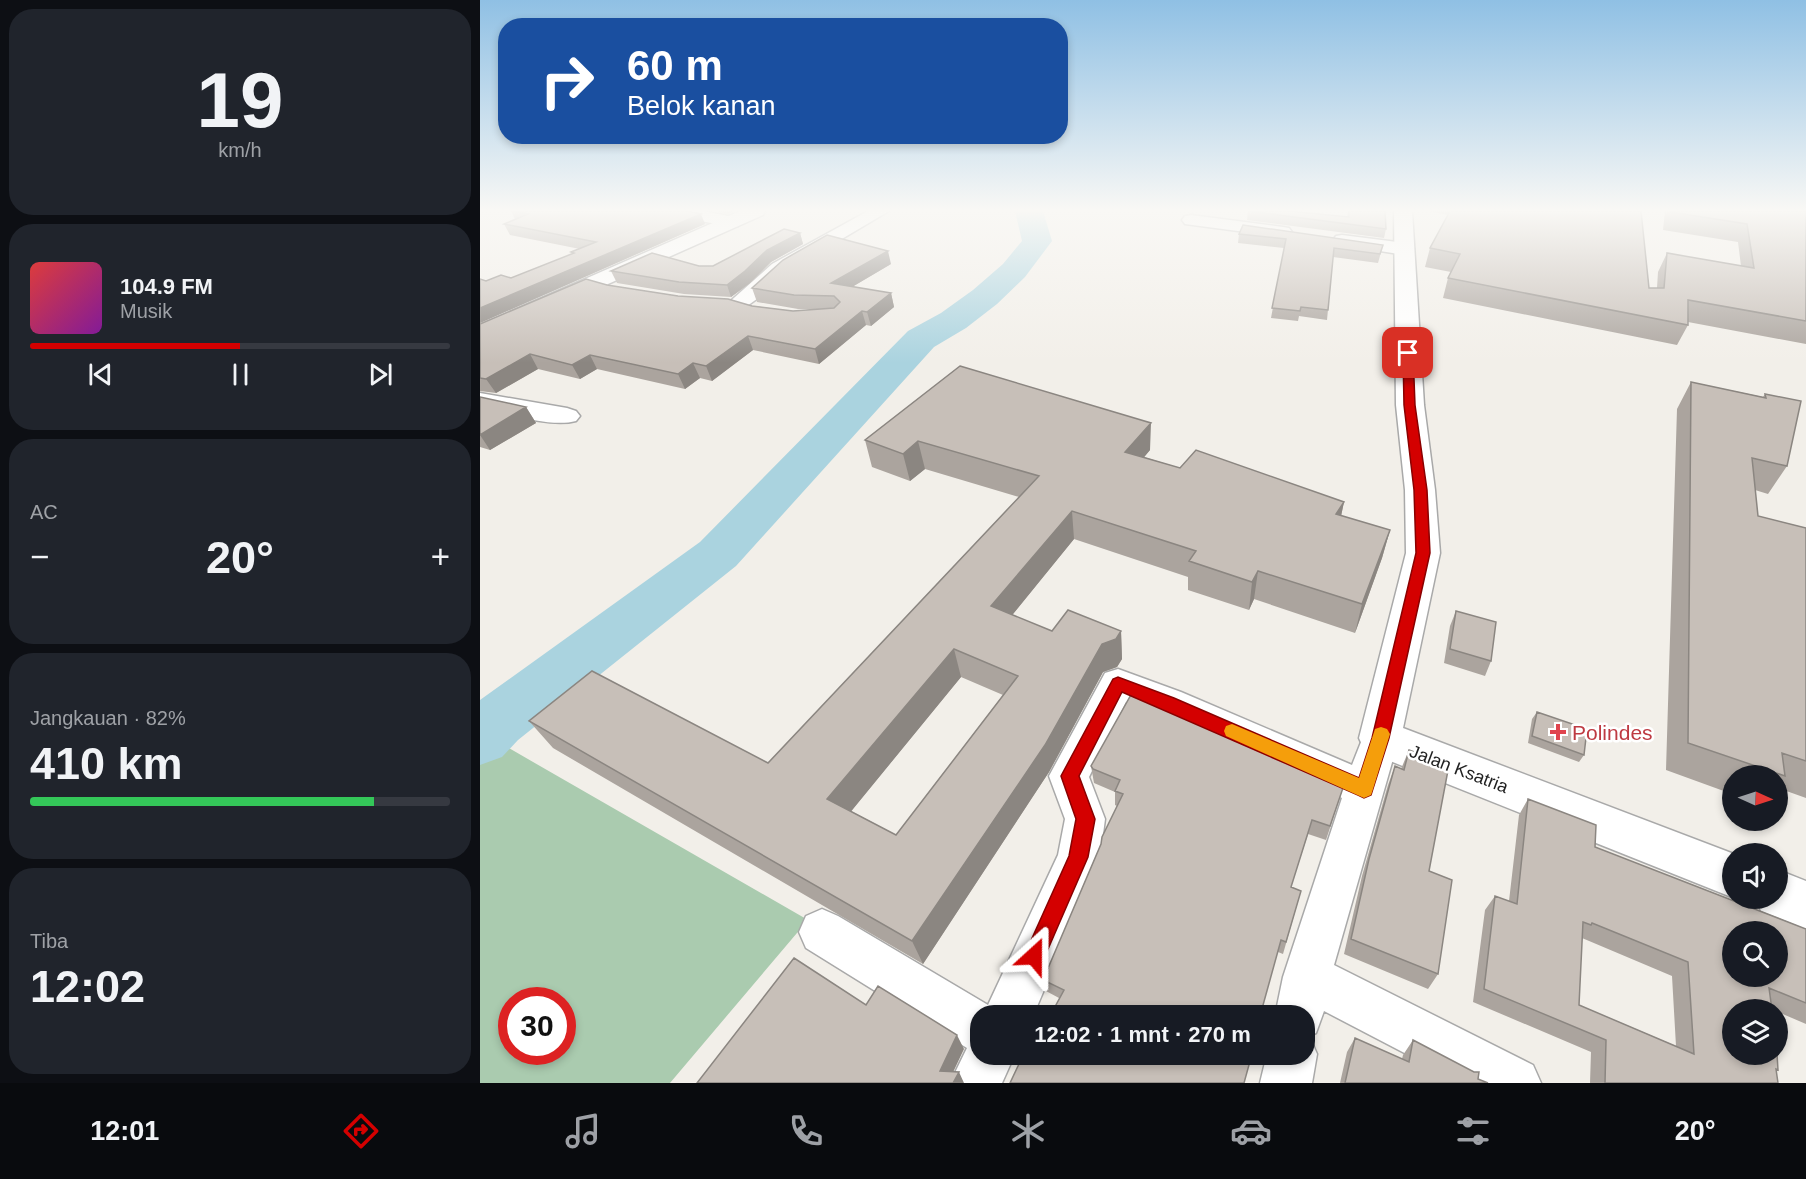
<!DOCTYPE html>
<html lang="id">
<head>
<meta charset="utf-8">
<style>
  body { margin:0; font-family:Arial,sans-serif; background:#20242c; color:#f1f3f6; height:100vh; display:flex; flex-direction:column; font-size:22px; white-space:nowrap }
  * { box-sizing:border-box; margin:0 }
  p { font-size:20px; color:#9ea1a6 }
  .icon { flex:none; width:33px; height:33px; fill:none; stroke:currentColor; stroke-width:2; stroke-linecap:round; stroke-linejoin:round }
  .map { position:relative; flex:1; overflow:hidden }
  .panel { display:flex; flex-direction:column; gap:9px; padding:9px; background:#0d0f14; width:480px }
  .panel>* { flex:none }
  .banner { position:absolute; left:18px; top:18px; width:570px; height:126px; border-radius:24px; box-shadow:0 3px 9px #0003; background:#1a4fa0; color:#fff; overflow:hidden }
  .needle { width:39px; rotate:93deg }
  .buttons { position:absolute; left:1242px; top:765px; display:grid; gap:12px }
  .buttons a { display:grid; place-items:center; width:66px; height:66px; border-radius:50%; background:#171b24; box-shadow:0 3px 9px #0003; font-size:30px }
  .speed { position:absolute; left:18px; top:987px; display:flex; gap:12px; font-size:30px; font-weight:700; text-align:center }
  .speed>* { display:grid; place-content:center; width:78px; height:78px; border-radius:50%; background:#171b24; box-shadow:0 3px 9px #0003; line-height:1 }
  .speed .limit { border:9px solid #d22; background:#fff; color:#111 }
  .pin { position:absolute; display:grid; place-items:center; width:51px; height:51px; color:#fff; margin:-26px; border-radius:12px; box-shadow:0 3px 9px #0006 }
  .me { position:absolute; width:66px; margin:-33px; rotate:24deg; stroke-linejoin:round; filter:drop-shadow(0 0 4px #0008) }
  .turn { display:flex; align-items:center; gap:21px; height:126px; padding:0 30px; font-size:27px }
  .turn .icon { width:78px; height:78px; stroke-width:2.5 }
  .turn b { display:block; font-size:42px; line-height:51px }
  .big { font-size:45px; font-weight:700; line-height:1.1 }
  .panel .widget { flex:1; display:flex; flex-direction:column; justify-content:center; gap:9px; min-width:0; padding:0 21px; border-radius:24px; background:#20242c }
  .panel .dial { align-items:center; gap:0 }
  .dial b { font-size:78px; line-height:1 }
  .song { display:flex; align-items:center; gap:18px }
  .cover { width:72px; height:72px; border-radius:9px; background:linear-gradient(135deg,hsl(0 70% 55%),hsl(290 70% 35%)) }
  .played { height:6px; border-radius:3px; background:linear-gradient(90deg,#d40000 50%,#363941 50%) }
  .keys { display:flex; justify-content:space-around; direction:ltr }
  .heat { display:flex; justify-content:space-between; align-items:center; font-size:33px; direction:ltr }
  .charge { height:9px; border-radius:4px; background:linear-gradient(90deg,#34c759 82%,#363941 0) }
  .trip { position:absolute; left:490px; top:1005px; width:345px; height:60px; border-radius:24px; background:#171b24; box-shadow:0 3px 9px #0003; font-weight:700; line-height:60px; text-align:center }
  .tab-bar { display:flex; height:96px; justify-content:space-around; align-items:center; background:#090b0e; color:#9ea1a6 }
  .tab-bar .icon { width:42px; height:42px }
  .tab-bar .selected { color:#d40000 }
  .tab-bar b { font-size:27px; color:#f1f3f6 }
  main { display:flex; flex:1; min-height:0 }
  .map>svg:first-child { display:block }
</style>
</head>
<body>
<main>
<section class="panel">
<div class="widget dial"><b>19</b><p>km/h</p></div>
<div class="widget">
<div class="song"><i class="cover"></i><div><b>104.9 FM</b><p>Musik</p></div></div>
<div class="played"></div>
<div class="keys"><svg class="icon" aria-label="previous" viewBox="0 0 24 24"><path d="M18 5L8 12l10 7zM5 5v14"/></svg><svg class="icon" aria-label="pause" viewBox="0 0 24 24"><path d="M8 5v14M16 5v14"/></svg><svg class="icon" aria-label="next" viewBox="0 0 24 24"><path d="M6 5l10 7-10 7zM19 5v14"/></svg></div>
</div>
<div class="widget"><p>AC</p>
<div class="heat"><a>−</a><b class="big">20°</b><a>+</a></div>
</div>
<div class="widget"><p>Jangkauan · 82%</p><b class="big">410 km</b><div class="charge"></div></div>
<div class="widget"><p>Tiba</p><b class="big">12:02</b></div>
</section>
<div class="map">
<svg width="1326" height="1083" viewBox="0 0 1326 1083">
  <rect width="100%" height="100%" fill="#f2efe9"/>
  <path fill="#aacbaf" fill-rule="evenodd" d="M20,743L328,920L190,1083H0V763ZM32,1000H82V1052H32Z"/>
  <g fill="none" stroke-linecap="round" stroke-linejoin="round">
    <path fill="#aad3df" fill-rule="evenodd" d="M535,211H563L572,241L545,277L517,304L486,328L454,347L256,566L38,740L22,757L0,765V700L220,542L428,331L461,313L493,290L523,264L542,241Z"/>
    <defs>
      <path id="minor" d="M187,211H223L258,218L261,222L258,226L252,227L195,216Z
        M388,211H409L306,272L285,293L263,309L256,311L249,309L246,305L292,264Z
        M711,215L803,227L809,228L812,232L809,236L803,237L705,224L702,220L705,216Z
        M862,235L925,243L932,245L934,249L932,253L925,255L856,244L853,240L856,236Z
        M0,393L87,408L96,411L100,416L96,421C70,428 26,413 0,407Z
        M638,669L701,692L872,765L887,727L900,722L913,727L919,738L854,965L1053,1065L1061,1083H982L844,1011L836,1033L829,1036L837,1054L832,1083H780L787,1054H825V1016H795L803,977L862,798L646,702L609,777L625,819L620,857L553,1016H501V1054H535L522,1083H470L487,1048L326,948L319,932L326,916L342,909L358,916L508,1005L578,855L585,819L569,776L625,673Z"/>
      <path id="tertiary" d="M260,211H285L283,215L0,341V325Z
        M914,211H932L944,405L955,490L960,553L923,728L1254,854V898L885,751L879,738L926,553L925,490L916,405Z
        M1298,870L1326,881V929L1281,911L1276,898H1298Z"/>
    </defs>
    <use href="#minor" stroke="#a9a9a9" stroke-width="3"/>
    <use href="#tertiary" stroke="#a9a9a9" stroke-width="3"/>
    <use href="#minor" fill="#fff" fill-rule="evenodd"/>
    <use href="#tertiary" fill="#fff" fill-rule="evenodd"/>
  </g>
  <path fill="#aba49e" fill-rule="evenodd" d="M31,211L225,224L0,323V279L6,281L31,278L92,254L91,252L100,249L30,235L24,224L35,219Z
    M235,211H254L248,214Z
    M768,211L867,217L868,211H905L906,229L904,238L767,220Z
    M948,211H1161L1169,288H1177L1178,272L1187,253L1261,266L1258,242L1183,230L1185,211H1326V344L1208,322V325L1197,345L963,298L968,278L971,272L945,267L950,248L968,215Z
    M320,233L323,244L291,262L270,283L251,297L204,294L137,283L131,271L219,266H233Z
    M759,234L903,245L898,263L853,257L847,320L819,316L818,321L791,318L804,248L758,243Z
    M411,264L372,287L411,293L414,307L391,326L386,325L339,364L273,350L232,381L220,378L205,389L117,369L100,379L58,369L16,393L0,391V324L127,285L198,296L313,311L339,309H318L277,302L272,288Z
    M480,366L670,450L664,457L700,468L864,502L861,516L910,530L902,558L875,633L774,599L769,610L708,590V577L594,539L532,615L572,631H641L642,659L637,667L623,672L569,772L443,964L73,748L49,721L288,763L539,497L445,469L430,481L392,467L385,440ZM481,677L523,695L416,835L371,811Z
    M1211,382L1283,397L1285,394L1307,466L1288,494L1275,490L1278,516L1326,528V798L1298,788V776H1252V794L1186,770L1197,409Z
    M0,397L46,407L56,423L10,450L0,447Z
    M976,611L1011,661L1005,676L964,663L970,626Z
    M1057,712L1104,755L1099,762L1048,743L1052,719Z
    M929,750L949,871L958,974L948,989L864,954L882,876L908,785L915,766L921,769Z
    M611,766L864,785L846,840L828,834L811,887L821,891L803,954L798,952L579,998L566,991L563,980L637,806L635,805V792L614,783Z
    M1048,799L1115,847L1326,929V1024L1298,1012V1010H1252L1298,1070L1296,1071L1298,1083H1110L1111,1052L993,1002L1005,910L1015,896L1029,901L1039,815ZM1102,938L1192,976L1196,1046L1099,1005Z
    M875,1038L922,1059L923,1055L933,1040L998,1079L1008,1083H860L867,1052Z"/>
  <path fill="#8b8681" d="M221,214L225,224L0,323V308Z
    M320,233L323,244L291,262L270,283L251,297L247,285L287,250Z
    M408,251L411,264L355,297L351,283Z
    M411,293L414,307L391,326L387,312Z
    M382,311L386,325L339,364L335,349Z
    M268,336L273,350L232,381L226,366Z
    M50,354L58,369L16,393L6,379Z
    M110,355L117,369L100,379L92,365Z
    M213,363L220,378L205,389L198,374Z
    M46,407L56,423L10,450L0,435Z
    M671,423L670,450L646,479L645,452Z
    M438,441L445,469L430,481L423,454Z
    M864,502L858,530L856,514Z
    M592,511L594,539L516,635L511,606Z
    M910,530L902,558L875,633L882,604Z
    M778,571L774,599L769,610L772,582Z
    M641,631L642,659L637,667L623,672L569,772L443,964L432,941L622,644Z
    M474,649L481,677L360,825L347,799Z
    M477,1035L484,1049L468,1083L460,1071Z
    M479,1072L484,1083H473Z"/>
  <path fill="#c7bfb8" stroke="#8b8681" stroke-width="1.5" fill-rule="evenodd" d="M32,211H208L221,214L0,308V279L6,281L21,275L31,278L94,253L91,252L116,242L24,224L48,214Z
    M768,211H809L869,217V211H905L906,229Z
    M970,211H1161L1169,288H1184L1187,253L1274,268L1267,224L1191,212V211H1326V321L1208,300V325L968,278L980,254L950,248Z
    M763,225L903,245L900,254L854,248L848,310L821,307L820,311L792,308L806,239L759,234Z
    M304,229L320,233L287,250L265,271L247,285L199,282L131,271L172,253L219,266H233Z
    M347,235L408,251L351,283L411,293L387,312L382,311L335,349L268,336L226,366L213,363L198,374L110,355L92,365L50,354L6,379L0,378V324L106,279L127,285L198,296L248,299L272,306L313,311L354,308L360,302L354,296L314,295L272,288L303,260Z
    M480,366L671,423L645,452L700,468L716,450L864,502L856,514L910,530L882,604L778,571L772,582L709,561L716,551L592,511L511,606L572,631L588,610L641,631L636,639L622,644L565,745L432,941L49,721L112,671L288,763L559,476L438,441L423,454L385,440ZM474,649L538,676L416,835L347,799Z
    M1211,382L1286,398L1285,394L1321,401L1307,466L1272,458L1278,516L1326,528V761L1302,753L1305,776L1208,743Z
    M0,397L46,407L0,435Z
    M976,611L1016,622L1011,661L970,649Z
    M652,693L864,785L850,826L832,820L811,887L821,891L806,942L801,940L780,1016H570L584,990L563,980L621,844L622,837L643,794L635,791L640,780L613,769L611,766Z
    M1057,712L1107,729L1104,755L1052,736Z
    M929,750L969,765L949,871L972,880L958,974L871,939L889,859L915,766L924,770Z
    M1048,799L1116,825L1115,847L1326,929V1003L1289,988L1292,1010H1252V1054H1297L1298,1070L1296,1069L1298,1083H1125L1126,1040L1004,989L1015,896L1037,904ZM1103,922L1111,925L1112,923L1208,962L1214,1054L1099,1005ZM1252,932H1298V976H1252Z
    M314,958L386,1005L398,986L477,1035L460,1071L479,1072L473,1083H217Z
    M875,1038L929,1062L933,1040L994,1072H999L998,1079L1008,1083H865Z
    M538,1054H772L764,1083H530L539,1064L534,1062Z"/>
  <linearGradient id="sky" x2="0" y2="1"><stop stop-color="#8fc0e4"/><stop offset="0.58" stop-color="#f9f8f5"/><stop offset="1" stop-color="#f9f8f5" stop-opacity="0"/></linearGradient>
  <rect width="1326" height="363" fill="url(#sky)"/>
  <path fill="#d40000" stroke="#8a0000" stroke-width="1.5" d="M928,350L933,353L935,405L947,490L950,553L909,738L891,795L884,798L878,795L642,692L599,776L615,819L608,857L562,963L554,966L547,963L544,956L589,856L596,819L581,776L633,679L638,677L694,698L879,778L892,738L936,553L934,490L924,405L923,353Z"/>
  <path fill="#f59e0b" d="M752,724L879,778L895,729L901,727L907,729L910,734L893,789L891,795L884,798L746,736L744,731L746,726Z"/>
  <path fill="#e0444e" stroke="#fff" stroke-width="2" d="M1075 723h6v6h6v6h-6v6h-6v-6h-6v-6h6z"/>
  <g text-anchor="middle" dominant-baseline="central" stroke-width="5" stroke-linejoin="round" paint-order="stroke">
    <g font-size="18" fill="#222" stroke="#fff">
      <text transform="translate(979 769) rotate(21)">Jalan Ksatria</text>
    </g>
    <g font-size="21" fill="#be3a42" stroke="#fff" text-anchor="start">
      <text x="1092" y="732">Polindes</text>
    </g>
  </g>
</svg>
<div class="buttons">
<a><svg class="needle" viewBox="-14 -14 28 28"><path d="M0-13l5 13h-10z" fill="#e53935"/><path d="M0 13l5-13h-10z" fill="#9ea1a6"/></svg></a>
<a><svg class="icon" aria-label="sound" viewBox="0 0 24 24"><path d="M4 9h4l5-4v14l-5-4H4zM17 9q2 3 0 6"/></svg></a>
<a><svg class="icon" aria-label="search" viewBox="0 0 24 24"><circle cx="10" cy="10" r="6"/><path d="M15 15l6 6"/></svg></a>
<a><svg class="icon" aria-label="layers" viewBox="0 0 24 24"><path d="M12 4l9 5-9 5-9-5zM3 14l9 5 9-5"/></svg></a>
</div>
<div class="speed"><div class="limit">30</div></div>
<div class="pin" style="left:928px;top:353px;background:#d93025"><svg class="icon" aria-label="arrive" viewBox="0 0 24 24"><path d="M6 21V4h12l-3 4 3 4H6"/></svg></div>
<svg class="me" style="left:554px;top:956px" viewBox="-20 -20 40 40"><path d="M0-17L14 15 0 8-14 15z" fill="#d40000" stroke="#fff" stroke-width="4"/></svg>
<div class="trip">12:02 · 1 mnt · 270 m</div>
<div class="banner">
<div class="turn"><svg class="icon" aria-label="right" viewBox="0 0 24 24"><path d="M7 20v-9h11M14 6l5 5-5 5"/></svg><div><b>60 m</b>Belok kanan</div></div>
</div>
</div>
</main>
<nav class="tab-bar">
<b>12:01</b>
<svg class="icon selected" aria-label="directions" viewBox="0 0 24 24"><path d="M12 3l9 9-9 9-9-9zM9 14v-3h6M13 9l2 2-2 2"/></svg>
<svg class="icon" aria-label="music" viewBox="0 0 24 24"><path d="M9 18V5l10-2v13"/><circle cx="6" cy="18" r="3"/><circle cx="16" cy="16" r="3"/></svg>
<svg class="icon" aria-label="phone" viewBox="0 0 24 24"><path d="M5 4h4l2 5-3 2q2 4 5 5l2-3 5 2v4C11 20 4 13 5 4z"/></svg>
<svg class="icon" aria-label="climate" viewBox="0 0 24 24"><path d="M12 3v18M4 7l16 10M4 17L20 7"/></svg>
<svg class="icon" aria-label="car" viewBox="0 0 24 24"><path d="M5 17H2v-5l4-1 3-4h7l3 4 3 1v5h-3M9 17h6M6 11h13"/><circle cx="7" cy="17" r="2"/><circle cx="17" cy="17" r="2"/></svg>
<svg class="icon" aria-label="filters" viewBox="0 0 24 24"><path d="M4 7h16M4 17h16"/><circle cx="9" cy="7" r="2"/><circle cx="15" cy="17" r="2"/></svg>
<b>20°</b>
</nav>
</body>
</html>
